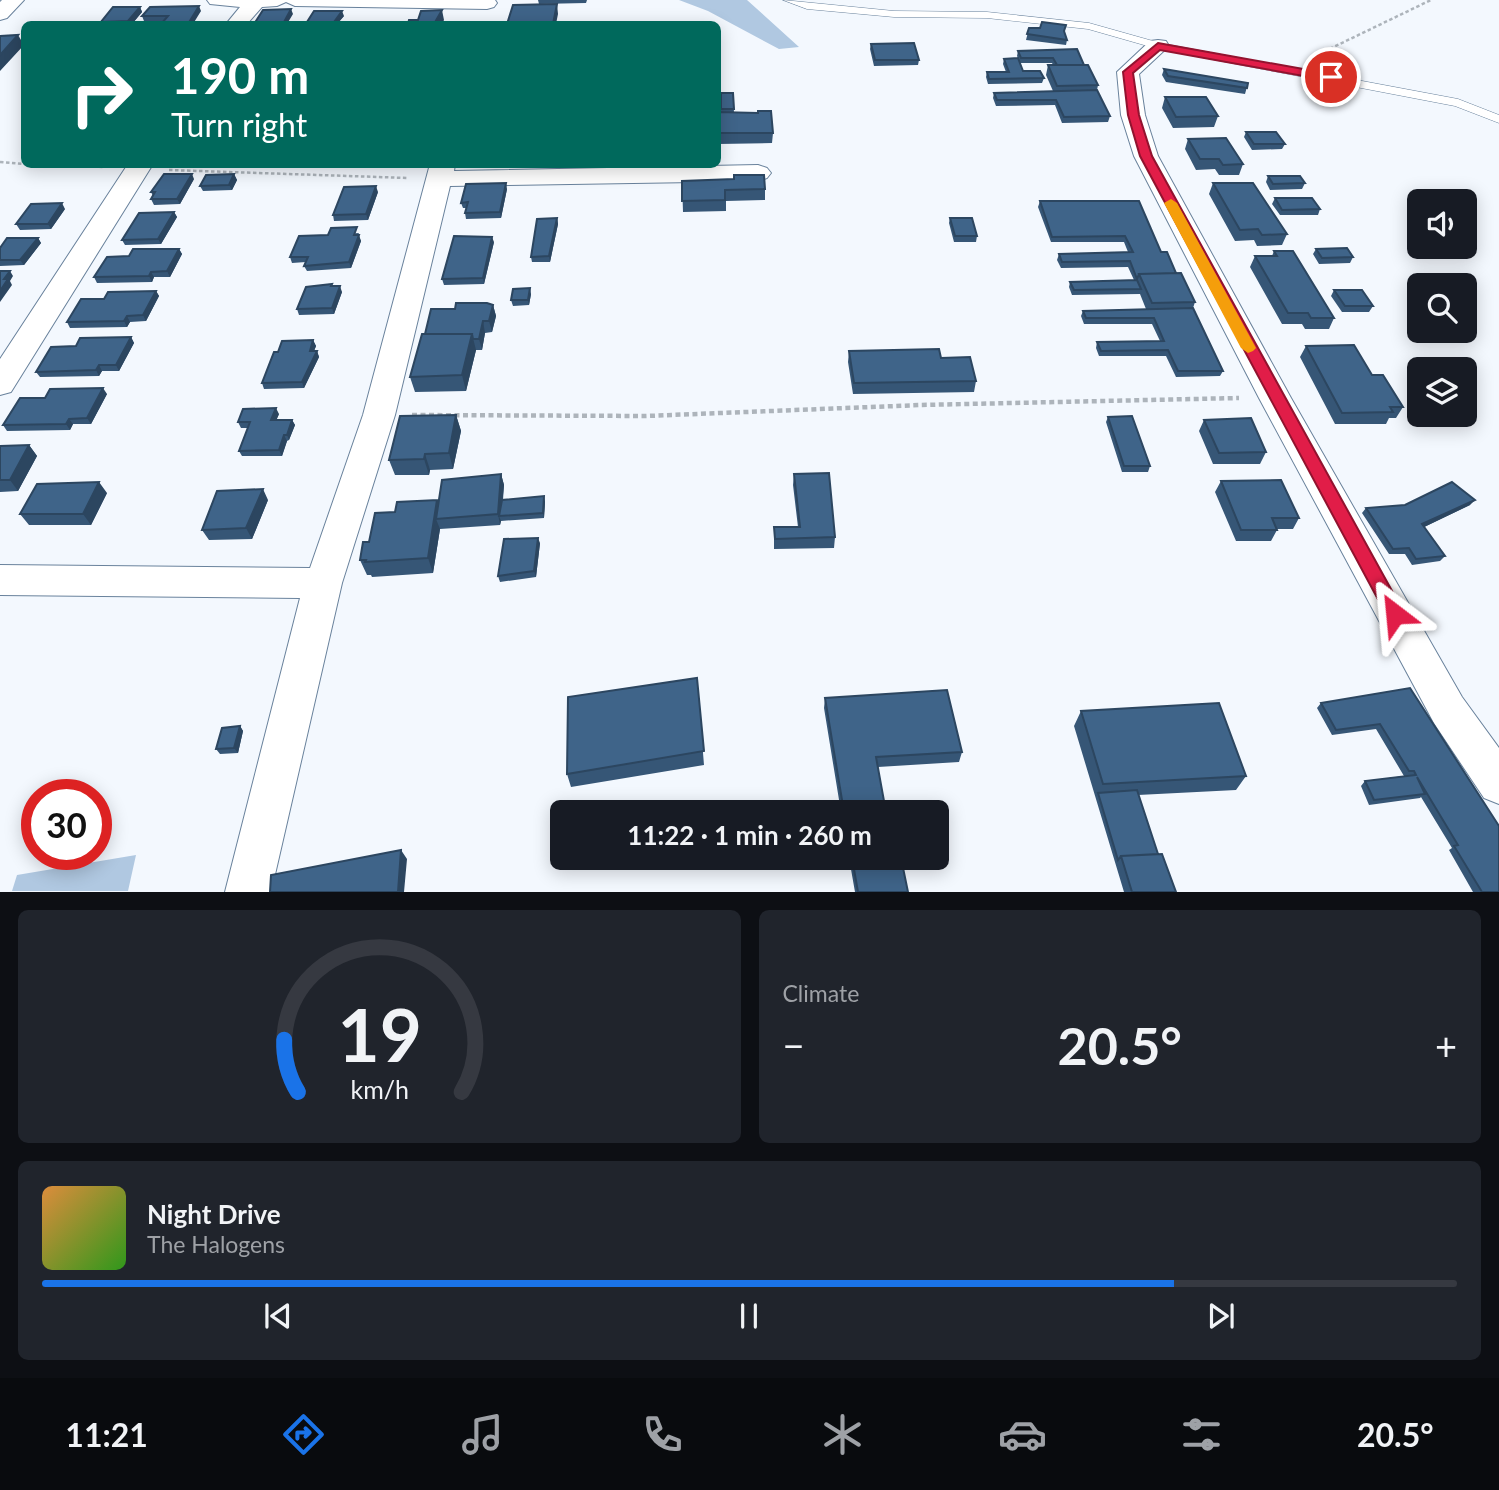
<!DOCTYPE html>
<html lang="en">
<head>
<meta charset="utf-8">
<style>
  body { margin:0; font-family:Lato,sans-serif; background:#20242c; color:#f1f3f6; height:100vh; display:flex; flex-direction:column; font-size:26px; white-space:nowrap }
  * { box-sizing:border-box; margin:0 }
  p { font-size:23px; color:#9ea1a6 }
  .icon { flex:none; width:38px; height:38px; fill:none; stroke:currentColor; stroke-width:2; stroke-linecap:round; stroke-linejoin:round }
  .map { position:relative; height:892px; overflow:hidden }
  .details { display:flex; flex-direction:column; gap:18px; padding:18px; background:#0d0f14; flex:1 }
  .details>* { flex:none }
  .guide { position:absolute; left:21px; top:21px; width:700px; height:147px; border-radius:10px; box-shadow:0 4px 18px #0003; background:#00695c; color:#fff; overflow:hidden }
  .fabs { position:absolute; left:1407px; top:189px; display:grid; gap:14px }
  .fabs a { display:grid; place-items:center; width:70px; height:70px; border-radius:10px; background:#171b24; box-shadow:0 4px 18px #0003; font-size:35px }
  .speed { position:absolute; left:21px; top:779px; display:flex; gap:14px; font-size:35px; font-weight:700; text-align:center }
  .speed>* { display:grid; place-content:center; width:91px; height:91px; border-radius:50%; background:#171b24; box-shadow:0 4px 18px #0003; line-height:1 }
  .speed .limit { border:10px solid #d22; background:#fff; color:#111 }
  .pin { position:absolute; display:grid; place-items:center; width:60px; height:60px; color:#fff; margin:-30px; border:4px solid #fff; border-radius:50%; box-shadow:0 2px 7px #0007 }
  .me { position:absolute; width:77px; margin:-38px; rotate:331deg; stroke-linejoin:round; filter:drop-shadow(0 0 5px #0008) }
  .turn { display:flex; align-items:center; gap:24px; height:147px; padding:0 35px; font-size:32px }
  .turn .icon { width:91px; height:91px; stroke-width:2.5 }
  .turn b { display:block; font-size:49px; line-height:60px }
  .big { font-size:52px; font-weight:700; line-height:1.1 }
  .details .widget { flex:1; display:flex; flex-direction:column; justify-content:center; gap:10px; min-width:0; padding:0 24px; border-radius:10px; background:#20242c }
  .details .dial { align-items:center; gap:0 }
  .dial svg { height:182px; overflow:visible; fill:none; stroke:#363941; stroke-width:7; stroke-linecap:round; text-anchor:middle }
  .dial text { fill:#f1f3f6; stroke:none }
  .song { display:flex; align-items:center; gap:21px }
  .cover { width:84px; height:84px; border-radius:10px; background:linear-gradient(135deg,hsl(30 70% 55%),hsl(110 70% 35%)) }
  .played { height:7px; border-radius:4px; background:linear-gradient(90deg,#1a73e8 80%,#363941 80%) }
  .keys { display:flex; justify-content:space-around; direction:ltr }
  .heat { display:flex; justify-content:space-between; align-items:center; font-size:38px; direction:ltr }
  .details .tiles { flex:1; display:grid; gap:18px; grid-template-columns:1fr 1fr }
  .widget:last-child { grid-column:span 2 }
  .trip { position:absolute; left:550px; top:800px; width:399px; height:70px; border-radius:10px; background:#171b24; box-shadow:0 4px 18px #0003; font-weight:700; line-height:70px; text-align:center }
  .menu { display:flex; height:112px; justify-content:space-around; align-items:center; background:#090b0e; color:#9ea1a6 }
  .menu .icon { width:49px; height:49px }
  .menu .current { color:#1a73e8 }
  .menu b { font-size:32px; color:#f1f3f6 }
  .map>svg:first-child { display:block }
</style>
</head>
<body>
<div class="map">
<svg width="1499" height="892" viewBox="0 0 1499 892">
  <rect width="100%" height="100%" fill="#f3f8fe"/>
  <path fill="#b0c8e1" d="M679,0H747L799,47L779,49L708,11Z
    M136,855L128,891H12L17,875Z"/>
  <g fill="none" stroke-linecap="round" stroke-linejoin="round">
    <defs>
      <path id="lane" d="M783,0L894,11L987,12L1089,23L1160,43L1458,99L1499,115V123L1455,106L1158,49L1088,29L987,18L894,17L807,9Z"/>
      <path id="street" d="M2,0H24L7,18L0,20V2Z
        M207,0H495L497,3L494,7L487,9L295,6L286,2L277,6L262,7L247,24H226L240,7L210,4Z
        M1158,40L1166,41L1169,46L1139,74L1145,115L1158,156L1291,398L1462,697L1499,748V804L1484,798L1434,723L1259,398L1134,156L1121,115L1117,72L1150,41Z
        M128,164H153L11,392L0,395V359Z
        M430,164H455L454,171L758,165L767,168L771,173L767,178L758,181L450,186L395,415L342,583L271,892H225L300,598L0,595V565L310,568L363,415Z"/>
    </defs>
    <use href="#lane" stroke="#69829c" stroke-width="1"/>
    <use href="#street" stroke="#69829c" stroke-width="2"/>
    <path stroke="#adb4bb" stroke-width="2.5" stroke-dasharray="3.5 2.5" stroke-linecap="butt" d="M1319,54L1431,0
      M0,162L24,164
      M45,164L104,167
      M169,170L408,178"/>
    <path stroke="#adb4bb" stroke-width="4.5" stroke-dasharray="5 3.5" stroke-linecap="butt" d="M412,415L646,416L921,405L1239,398"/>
    <use href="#lane" fill="#fff" fill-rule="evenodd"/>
    <use href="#street" fill="#fff" fill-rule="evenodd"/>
  </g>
  <path fill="#365676" d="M538,0H587L586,3L539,4Z
    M140,7L142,12L132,24H102L101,22Z
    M201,11L164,21H144L142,16Z
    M344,16L337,24H308L307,22Z
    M1029,28L1064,32L1067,40L1066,45L1026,40Z
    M871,44L919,60L918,65L874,66L870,49Z
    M1018,51L1084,65L1098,85L1097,90L1110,116L1108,122L1062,123L1055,105L996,106L993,98L994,93L1053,91L1046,75L1048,65H1053L1052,63H1020L1023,71L1044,78L1042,83L988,84L986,77L987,72H1006L1003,64L1004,59L1018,58L1017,56Z
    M1164,69L1248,83L1245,94L1166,82L1162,75Z
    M721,93H733L734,113L773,133L772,143L718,144V112H721Z
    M1165,97L1218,116L1214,127L1173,128L1162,108Z
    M1246,132L1285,144L1282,149L1252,150L1244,137Z
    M1188,139L1243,164L1239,175H1219L1215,169L1196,170L1185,149Z
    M362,164H399L397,166L363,167Z
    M234,174L237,180L232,190L203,191L200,186Z
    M1268,176L1305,183L1302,189L1270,190L1266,182Z
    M194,179L180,204L154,205L151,199L153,196L151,192Z
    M682,181L765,189V200L726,201V211L683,212Z
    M1213,183L1287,234L1282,245L1257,246L1254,240L1235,241L1209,194Z
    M507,189L501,218L466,219L465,213L466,208H463L461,203Z
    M378,192L368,220L334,221L333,215Z
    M1275,198L1320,209L1318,215H1280L1272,204Z
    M1040,201H1139L1161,252L1195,302L1193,308L1223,371L1220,376L1176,377L1166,356H1099L1096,348L1097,342L1160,341L1152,324H1084L1081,316L1083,311L1146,309L1140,294L1072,295L1069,287L1070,282L1134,280L1128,267L1061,268L1057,260L1059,254L1128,252L1124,242H1051L1038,207Z
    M65,209L51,229L20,230L16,224Z
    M174,212L177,217L161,244L125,245L122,240Z
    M557,218L558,224L550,262H532L531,257Z
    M950,218L977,236L976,242H954L949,223Z
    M359,233L358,235L361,241L351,268L307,271L304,266L306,262L292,263L290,257L328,235Z
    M38,238L41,243L24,265L0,266V248Z
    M494,242L484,284L444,285L442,279Z
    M179,249L182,254L170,277H154L152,282L97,283L94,277L129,256Z
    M1316,249L1353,257L1350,263L1319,264L1313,254Z
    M1274,251L1334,318L1329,329H1305L1302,324H1282L1250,267L1255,256H1272Z
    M333,286L342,292L334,314L299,315L297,309Z
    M1334,290L1373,306L1369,312H1342L1331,296Z
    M156,291L159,296L146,321L130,322L127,327L70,328L67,322L104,299Z
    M531,294L529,305L513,306L511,300Z
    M493,305L496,316L492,332L485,333L482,350H476L466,391L415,392L410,377L425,334L455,309Z
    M131,337L134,343L119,371H102L99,376L40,377L36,372L76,346Z
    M313,340L316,346L314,351H317L319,357L304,388L264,389L262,383L278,352Z
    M1306,346L1372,375L1403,407L1396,418H1389L1386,424H1335L1300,357Z
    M849,351L941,358L976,381L974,392L853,394L848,362Z
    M107,394L91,424H73L70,430L7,431L3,425L45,398Z
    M279,414L276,420H292L295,425L289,440L287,441L282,456H242L239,451L248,428H241L238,422Z
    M456,415L461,431L453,469L430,470L429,475H395L389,460Z
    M1108,417L1150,466L1148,472H1122L1106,422Z
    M1204,420L1266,452L1260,464H1213L1199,431Z
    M29,445L37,456L18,491L0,492V446Z
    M501,474L504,485L503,500L545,501L544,518L501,521L500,525L440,529L433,573L372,577L371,575H367L360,560L369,542L395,512L438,504Z
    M794,474L835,537L834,548L774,549V527H798L793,485Z
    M1221,481L1299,518L1293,529H1277V530L1271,541H1236L1215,492Z
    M107,493L91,525H29L20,514Z
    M268,500L252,539L209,540L202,530Z
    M1470,505L1424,527L1445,556L1440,561L1412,565L1405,554H1389L1362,513L1366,508Z
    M540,543L536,577L500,582L498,576Z
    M697,678L704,765L571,787L567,774Z
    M1410,688L1499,892H1473L1449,850L1452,848L1421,797L1420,798L1369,805L1361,786L1365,781L1404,776L1376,729L1332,735L1317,708L1321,703Z
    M825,698L962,752L959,762L878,767L886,812H841L824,708Z
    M1081,711L1246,776L1236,790L1138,795L1158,854L1176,892H1124L1074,726Z
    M240,726L243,731L238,753L220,754L216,749Z
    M849,858H901L908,892H855Z"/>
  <path fill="#2c4660" d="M557,4L558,14L556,24H553Z
    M199,6L201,11L193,24H188Z
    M140,7L142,12L132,24H130L128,21Z
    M291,9L293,14L287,24H283Z
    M442,10L444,20L442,24H434Z
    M342,11L344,16L337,24H335L334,22Z
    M18,35L24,45L0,71V55Z
    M192,174L194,179L180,204L177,199Z
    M234,174L237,180L232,190L229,185Z
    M506,183L507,189L501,218L500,212Z
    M376,186L378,192L368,220L366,214Z
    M62,203L65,209L51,229L48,224Z
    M174,212L177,217L161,244L158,239Z
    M557,218L558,224L550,262L549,256Z
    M359,235L361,241L351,268L349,262Z
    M492,237L494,242L484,284L483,278Z
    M38,238L41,243L24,265L20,260Z
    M179,249L182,254L170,277L167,271Z
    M10,271L13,276L10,281L12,285L0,302V291L4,279Z
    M151,272L154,277L152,282L149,276Z
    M340,286L342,292L334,314L332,308Z
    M530,288L531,294L529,305L528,300Z
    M156,291L159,296L146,321L143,315Z
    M493,305L496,316L492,332L489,321Z
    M127,316L130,322L127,327L124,321Z
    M483,321L485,333L482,350L479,339Z
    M472,334L476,350L466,391L462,375Z
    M131,337L134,343L119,371L116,365Z
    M313,340L316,346L312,356L310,351Z
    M317,351L319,357L304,388L302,382Z
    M99,365L102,371L99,376L96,370Z
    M103,388L107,394L91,424L87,418Z
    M276,408L279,414L274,426L271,420Z
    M456,415L461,431L453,469L449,453Z
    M69,419L73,424L70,430L66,424Z
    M292,420L295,425L289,440L287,435Z
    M284,435L287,441L282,456L279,450Z
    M29,445L37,456L18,491L10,480Z
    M425,454L430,470L429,475L424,459Z
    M501,474L504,485L501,515L499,516L501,521L500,525L498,514Z
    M99,482L107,493L91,525L83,514Z
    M263,489L268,500L252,539L246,528Z
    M544,496L545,501L544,518L543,513Z
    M437,500L442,515L436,519L440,529L433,573L428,558Z
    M1475,500L1470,505L1418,530L1422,524Z
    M538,538L540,543L536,577L534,571Z
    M240,726L243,731L238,753L234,748Z
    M401,850L407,859L404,892H398Z"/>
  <path fill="#3f6489" stroke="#2c4660" stroke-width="2" d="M557,4L553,24H507L513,5Z
    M199,6L188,24H161L168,16H142L150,7Z
    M113,7H140L128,21L101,22Z
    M291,9L283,24H254L263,10Z
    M442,10L434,24H408L409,20H418L421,11Z
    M314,11H342L334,22H307Z
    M1042,22L1066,25L1064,31L1067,40L1027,34L1029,28H1040Z
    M18,35L0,55V36Z
    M914,43L919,60H875L871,44Z
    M1077,49L1084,65H1057L1053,58H1021L1018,51Z
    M1018,58L1023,71H1040L1044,78L989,79L987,72H1009L1004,59Z
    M1048,65H1088L1098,85L1057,86Z
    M1164,69L1248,83L1247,88L1168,76Z
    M1097,90L1110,116L1064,117L1056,100H997L994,93Z
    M721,93H733L734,109H721Z
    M1165,97H1206L1218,116L1176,117Z
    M758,111H771L773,133H718V112L758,113Z
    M1246,132H1276L1285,144H1254Z
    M1226,138L1243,164L1223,165L1219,159H1200L1188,139Z
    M164,174H192L177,199H151L155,192H151Z
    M234,174L229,185L200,186L206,175Z
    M734,175H764L765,189L725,190V200L682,201V181L734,179Z
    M1268,176H1300L1305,183L1273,184Z
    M506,183L500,212L465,213L468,202L461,203L466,184Z
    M1213,183H1253L1287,234L1262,235L1258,229L1240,230Z
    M376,186L366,214L333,215L344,187Z
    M1275,198H1312L1320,209L1282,210Z
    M1040,201H1139L1161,252H1167L1176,273L1139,274L1137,279L1130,261L1062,262L1059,254L1133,252L1125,236L1052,237Z
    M62,203L48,224H16L31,204Z
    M174,212L158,239L122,240L139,213Z
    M557,218L549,256L531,257L537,219Z
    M950,218H972L977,236H955Z
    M357,227L354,235H359L349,262L304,266L308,257H290L299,236L328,235L331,228Z
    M454,236L492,237L483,278L442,279Z
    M7,238H38L20,260H0V248Z
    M1347,248L1353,257L1322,258L1316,249Z
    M133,249H179L167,271L151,272L149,276L94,277L107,257L129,256Z
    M1274,251H1293L1334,318H1311L1308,313H1288L1255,256H1277Z
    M0,271H10L4,279H8L0,291Z
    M1181,273L1195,302L1152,303L1139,274Z
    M1137,280L1141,289L1074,290L1070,282Z
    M332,284L331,286H340L332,308L297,309L306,287Z
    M530,288L528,300H511L513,289Z
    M1334,290H1362L1373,306H1345Z
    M156,291L143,315L127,316L124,321L67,322L81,299H104L108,292Z
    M456,303H487L493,305L489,321H483L479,339H473L472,334H425L431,309H455Z
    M1193,308L1223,371H1178L1168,350L1101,351L1097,342L1164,341L1154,318H1086L1083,311Z
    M422,334H472L462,375L410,377Z
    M131,337L116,365H99L96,370L36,372L51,347L76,346L80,338Z
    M313,340L310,351H317L302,382L262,383L274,352H278L282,341Z
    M1354,345L1372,375H1383L1403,407H1390L1393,412L1342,413L1306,346Z
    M939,349L941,358L970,357L976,381L854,383L849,351Z
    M103,388L87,418L69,419L66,424L3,425L20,398H45L50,389Z
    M276,408L271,420H292L287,435H284L279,450L239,451L250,422H238L243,409Z
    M456,415L449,453L425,454L424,459L389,460L400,416Z
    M1132,416L1150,466H1124L1108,417Z
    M1251,418L1266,452L1219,453L1204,420Z
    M29,445L10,480H0V446Z
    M829,473L835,537L775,539L774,527H800L794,474Z
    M501,474L498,514L436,519L442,480Z
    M1281,480L1299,518H1272L1277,530H1241L1221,481Z
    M99,482L83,514H20L37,484Z
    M1452,482L1475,500L1422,524L1445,556L1416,559L1409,548L1393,549L1366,508L1405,505Z
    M263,489L246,528L202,530L217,491Z
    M544,496L543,513L499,516L502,500Z
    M437,500L428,558L365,562L366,560H360L363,542H369L375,513L395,512L397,502Z
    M538,538L534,571L498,576L504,539Z
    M697,678L704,751L567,774L568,697Z
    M1410,688L1499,826V892H1482L1454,846L1458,845L1417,777L1425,794L1374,800L1365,781L1416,775L1414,771H1409L1380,724L1336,730L1321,703Z
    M947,690L962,752L876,757L886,812H844L825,698Z
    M1219,703L1246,776L1103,784L1081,711Z
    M240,726L234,748L216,749L222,728Z
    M1137,790L1158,854L1121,856L1118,860L1098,793Z
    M401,850L398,892H270L271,875Z
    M1162,854L1176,892H1132L1121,856Z
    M852,858H901L908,892H858Z"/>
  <path fill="#e11d48" stroke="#92132f" stroke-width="2" d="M1158,43L1331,74L1336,77L1331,81L1160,50L1133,73L1139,115L1152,156L1402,609L1404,614L1402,620L1395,622L1389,620L1140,156L1128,115L1123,72Z"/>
  <path fill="#f59e0b" d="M1171,199L1177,203L1256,348L1253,351L1248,353L1241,348L1164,203Z"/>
</svg>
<div class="fabs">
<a><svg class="icon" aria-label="sound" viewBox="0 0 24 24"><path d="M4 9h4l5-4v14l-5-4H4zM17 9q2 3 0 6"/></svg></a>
<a><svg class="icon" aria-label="search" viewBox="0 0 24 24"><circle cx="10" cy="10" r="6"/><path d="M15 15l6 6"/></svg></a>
<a><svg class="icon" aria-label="layers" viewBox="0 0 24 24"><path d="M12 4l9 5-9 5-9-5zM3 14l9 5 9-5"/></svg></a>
</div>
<div class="speed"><div class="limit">30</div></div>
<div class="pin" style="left:1331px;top:77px;background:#d93025"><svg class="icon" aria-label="arrive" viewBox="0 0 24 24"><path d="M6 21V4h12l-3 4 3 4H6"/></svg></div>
<svg class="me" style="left:1395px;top:614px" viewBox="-20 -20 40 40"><path d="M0-17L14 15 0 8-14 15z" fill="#e11d48" stroke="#fff" stroke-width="4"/></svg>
<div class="trip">11:22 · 1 min · 260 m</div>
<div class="guide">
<div class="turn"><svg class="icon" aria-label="right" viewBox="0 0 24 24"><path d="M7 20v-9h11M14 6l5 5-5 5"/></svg><div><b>190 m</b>Turn right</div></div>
</div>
</div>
<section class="details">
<div class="tiles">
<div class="widget dial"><svg viewBox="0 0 100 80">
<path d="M14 69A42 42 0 1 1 86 69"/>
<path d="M14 69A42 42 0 0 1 8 46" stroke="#1a73e8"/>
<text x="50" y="56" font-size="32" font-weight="700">19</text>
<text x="50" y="72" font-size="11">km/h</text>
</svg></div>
<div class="widget"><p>Climate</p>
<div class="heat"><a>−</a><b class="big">20.5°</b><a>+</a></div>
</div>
<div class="widget">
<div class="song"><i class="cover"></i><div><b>Night Drive</b><p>The Halogens</p></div></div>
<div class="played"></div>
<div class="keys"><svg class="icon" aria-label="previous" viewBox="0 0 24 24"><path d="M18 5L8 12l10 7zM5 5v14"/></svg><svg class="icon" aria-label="pause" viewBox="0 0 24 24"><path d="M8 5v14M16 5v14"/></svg><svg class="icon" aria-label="next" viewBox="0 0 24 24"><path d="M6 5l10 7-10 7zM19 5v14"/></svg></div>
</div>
</div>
</section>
<nav class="menu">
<b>11:21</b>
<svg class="icon current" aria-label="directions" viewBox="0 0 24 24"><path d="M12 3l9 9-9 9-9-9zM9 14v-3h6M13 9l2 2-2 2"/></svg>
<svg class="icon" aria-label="music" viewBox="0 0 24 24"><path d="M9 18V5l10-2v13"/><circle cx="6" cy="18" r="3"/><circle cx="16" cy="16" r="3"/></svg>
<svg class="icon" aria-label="phone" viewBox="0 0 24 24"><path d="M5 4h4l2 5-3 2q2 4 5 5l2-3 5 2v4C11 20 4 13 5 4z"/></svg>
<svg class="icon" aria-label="climate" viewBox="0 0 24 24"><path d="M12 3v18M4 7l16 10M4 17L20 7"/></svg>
<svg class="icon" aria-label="car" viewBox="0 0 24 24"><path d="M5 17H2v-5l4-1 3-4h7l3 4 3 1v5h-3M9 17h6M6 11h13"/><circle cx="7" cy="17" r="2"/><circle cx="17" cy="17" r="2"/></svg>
<svg class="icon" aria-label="filters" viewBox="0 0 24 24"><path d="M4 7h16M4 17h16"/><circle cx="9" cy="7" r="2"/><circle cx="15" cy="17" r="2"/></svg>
<b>20.5°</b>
</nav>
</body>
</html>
